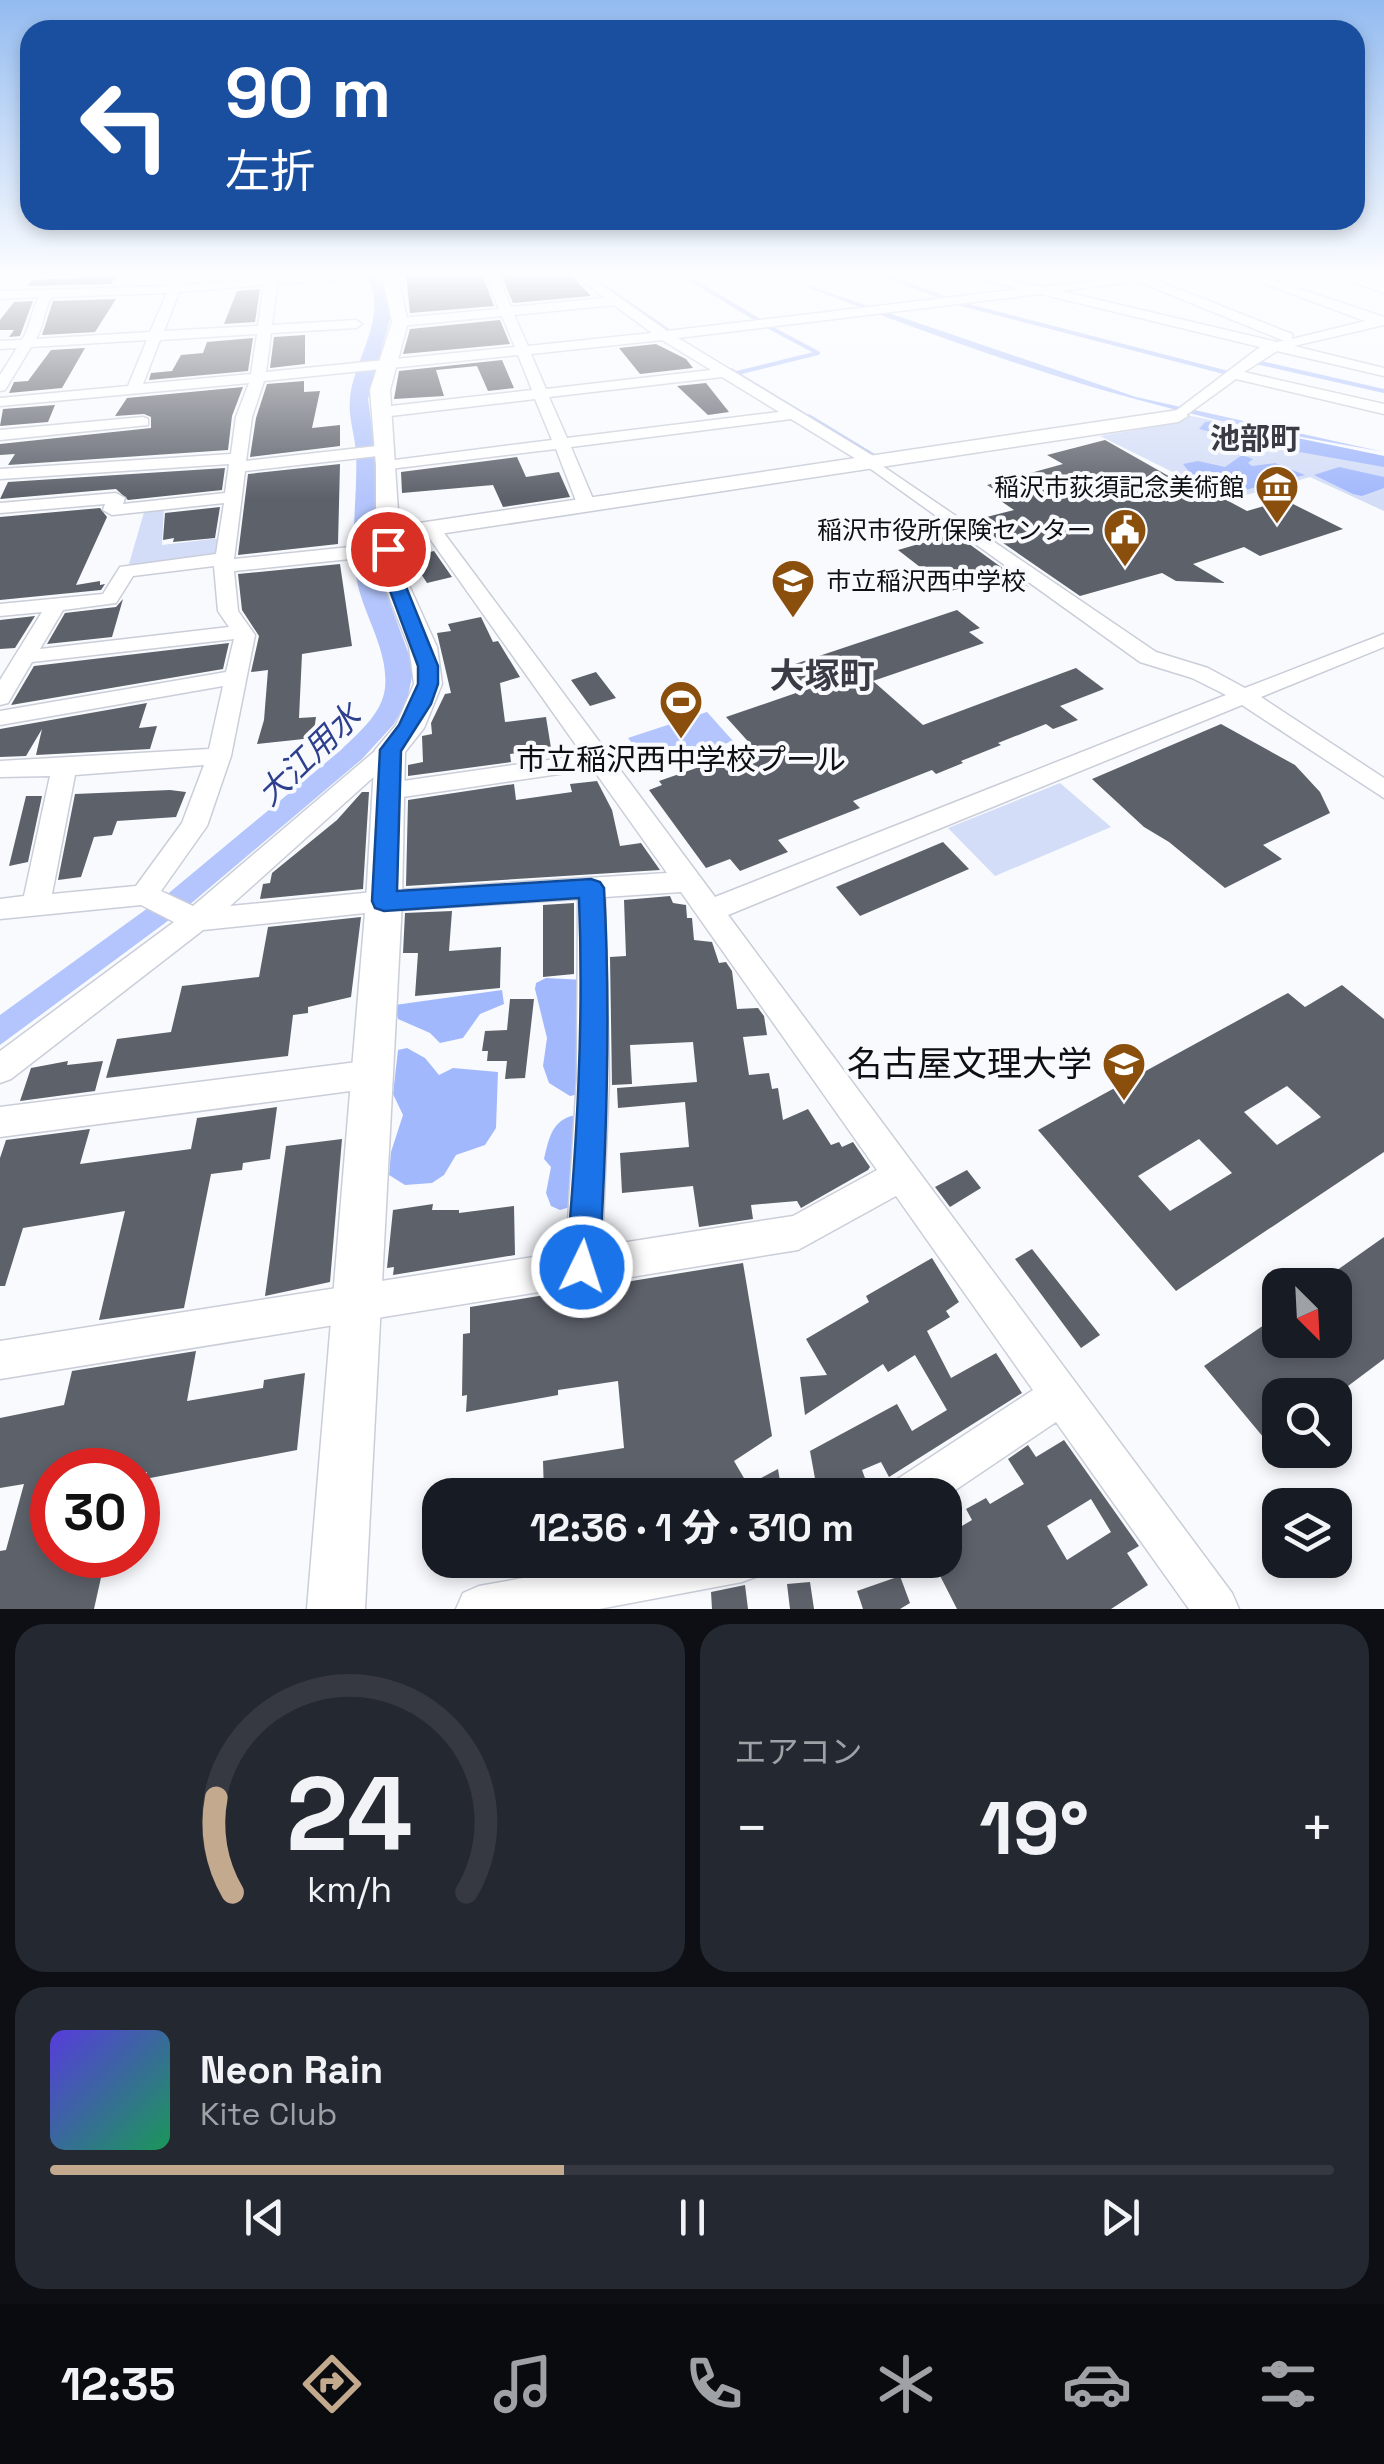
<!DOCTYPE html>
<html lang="ja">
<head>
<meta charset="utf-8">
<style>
  body { margin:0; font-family:"Space Grotesk","Noto Sans JP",sans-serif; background:#242831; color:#f1f3f6; height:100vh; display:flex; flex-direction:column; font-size:38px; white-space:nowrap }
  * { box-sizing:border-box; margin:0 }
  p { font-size:32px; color:#9ea1a6 }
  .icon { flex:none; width:55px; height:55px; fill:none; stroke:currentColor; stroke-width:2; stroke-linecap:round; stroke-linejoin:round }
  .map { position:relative; height:1609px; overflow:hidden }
  .drawer { display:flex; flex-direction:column; gap:15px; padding:15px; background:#0d0f14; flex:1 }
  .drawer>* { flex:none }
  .hud { position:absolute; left:20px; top:20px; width:1345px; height:210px; border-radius:30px; box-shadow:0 5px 15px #0003; background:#1a4fa0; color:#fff; overflow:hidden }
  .needle { width:65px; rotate:156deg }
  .tools { position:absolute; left:1262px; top:1268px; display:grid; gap:20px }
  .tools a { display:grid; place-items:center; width:90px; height:90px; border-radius:20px; background:#171b24; box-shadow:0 5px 15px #0003; font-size:50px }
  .speed { position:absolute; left:30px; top:1448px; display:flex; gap:20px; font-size:50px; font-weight:700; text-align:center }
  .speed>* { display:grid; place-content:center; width:130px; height:130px; border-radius:50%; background:#171b24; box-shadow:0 5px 15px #0003; line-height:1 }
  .speed .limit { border:15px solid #d22; background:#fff; color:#111 }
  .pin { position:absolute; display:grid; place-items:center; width:85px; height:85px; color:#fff; margin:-42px; border:5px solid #fff; border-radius:50%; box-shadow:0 2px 10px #0007 }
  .me { position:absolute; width:110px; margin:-55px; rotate:4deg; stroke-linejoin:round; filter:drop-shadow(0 0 8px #0008) }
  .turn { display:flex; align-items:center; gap:35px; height:210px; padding:0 40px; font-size:45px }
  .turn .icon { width:130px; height:130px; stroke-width:2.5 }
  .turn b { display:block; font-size:70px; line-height:85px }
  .big { font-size:75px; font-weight:800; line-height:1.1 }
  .drawer .card { flex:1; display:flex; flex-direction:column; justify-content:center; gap:15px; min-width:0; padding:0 35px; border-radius:30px; background:#242831 }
  .drawer .dial { align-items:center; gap:0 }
  .dial svg { height:260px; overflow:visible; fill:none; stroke:#363941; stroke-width:7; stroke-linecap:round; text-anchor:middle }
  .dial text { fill:#f1f3f6; stroke:none }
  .song { display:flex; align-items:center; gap:30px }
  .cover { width:120px; height:120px; border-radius:15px; background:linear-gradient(135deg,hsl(250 70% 55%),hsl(150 70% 35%)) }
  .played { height:10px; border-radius:5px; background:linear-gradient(90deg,#c3a98d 40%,#363941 40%) }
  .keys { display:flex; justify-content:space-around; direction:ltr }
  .heat { display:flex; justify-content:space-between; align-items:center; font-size:55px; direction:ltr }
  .drawer .tiles { flex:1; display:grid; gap:15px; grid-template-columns:1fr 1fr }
  .card:last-child { grid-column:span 2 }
  .trip { position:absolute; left:422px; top:1478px; width:540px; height:100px; border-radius:30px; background:#171b24; box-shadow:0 5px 15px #0003; font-weight:800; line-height:100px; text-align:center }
  .menu { display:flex; height:160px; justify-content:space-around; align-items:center; background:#090b0e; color:#9ea1a6 }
  .menu .icon { width:70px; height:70px }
  .menu .active { color:#c3a98d }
  .menu b { font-size:45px; color:#f1f3f6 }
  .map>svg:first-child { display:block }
</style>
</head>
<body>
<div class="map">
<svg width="1384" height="1609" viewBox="0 0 1384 1609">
  <rect width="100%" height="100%" fill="#f8fafe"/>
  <path fill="#d3ddf7" d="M1187,415L1384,456V511L1310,477L1229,500L1100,436L1176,423Z
    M164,507L162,545L220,538L218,555L137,567L129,564L145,509Z
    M1060,783L1111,827L995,876L948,828Z"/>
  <path fill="#a2b8fc" d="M1214,421L1384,456V467L1266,446L1199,429L1205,422Z
    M1242,455L1253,459L1248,463L1252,466L1275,463L1305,475L1233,493C1215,481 1198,486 1183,464L1198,461L1225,467Z
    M1339,467L1384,477V488L1362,496L1353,494L1314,475Z
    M546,978L585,980L579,1094L570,1096L549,1083L543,1066L547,1038L535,989L536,983Z
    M502,990L504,1004L480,1014L463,1038L440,1043L430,1033L398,1019L395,1005Z
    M407,1048L425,1058L439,1075L453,1068L498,1072L496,1128L485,1145L456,1155L444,1175L432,1183L405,1185L389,1175L391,1152L403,1115L393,1094L398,1050Z
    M582,1114L570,1207L560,1210L551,1206L546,1193L551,1167L544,1159C550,1134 553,1117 582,1114Z"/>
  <path fill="#b3c5fc" d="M365,274H380L387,286L390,319L368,399L376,456L378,571L414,668L407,700L394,724L362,759L188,906L0,1045V1015L170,892L341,750C359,732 382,714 385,688C389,649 362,614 356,576C350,536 358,494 356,453C355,435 348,417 350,399C353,358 392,314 365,274Z
    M774,274L1136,397L1384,452C1312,439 1239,427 1169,408C1034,374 902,324 774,274Z
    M707,712L733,741L652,769L628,738Z"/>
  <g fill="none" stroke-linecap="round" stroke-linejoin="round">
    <path stroke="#b3c5fc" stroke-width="4" d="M586,274L670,332
      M682,274L763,323
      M880,274L951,300
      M965,274L1026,290
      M961,304L1228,373
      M1256,362L1384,391
      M731,370L813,420
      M737,373L818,353L769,327"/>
    <path stroke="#b3c5fc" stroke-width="5" d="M809,417L873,456"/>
  </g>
  <path fill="#5d616a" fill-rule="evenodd" d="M406,274H482L494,306L410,313Z
    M501,274H570L591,296L513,303Z
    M117,276L111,284L27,286L32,280Z
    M260,289L255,322L224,324L237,291Z
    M116,299L95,332L42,335L53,301Z
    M33,301L20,336L9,337L14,330H0V320L14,302Z
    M500,320L510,344L403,354L410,329Z
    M305,335V364L270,368L274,337Z
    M253,338L248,371L149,380L151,373L172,371L181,355L203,353L207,342Z
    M656,344L686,359L693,368L640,374L619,348Z
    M85,348L62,388L9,393L14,382L28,381L51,350Z
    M502,360L514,388L488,391L477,366L436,370L444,396L394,399L399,371Z
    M304,381V392L320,391L312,428L340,425V446L250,457L256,418L267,384Z
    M706,383L729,412L708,415L677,386Z
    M243,387L232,416L228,450L8,465L15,454L0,455V444L151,428V417L144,414L115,416L127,398Z
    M55,405L48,422L0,426L3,409Z
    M1105,440L1195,491L1204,488L1247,511L1285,500L1343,529L1260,556L1244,547L1193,564L1225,583L1176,581L1162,573L1080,596L971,521L1014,510L998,499L1006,497L987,485L1063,464L1047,455Z
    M517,457L526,477L559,472L570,497L503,507L493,485L402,493L401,472Z
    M340,464L338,544L238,555L248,474Z
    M225,468L222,490L128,500L116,489L0,499L8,482Z
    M220,507L215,538L173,542L174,538L163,540L165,513Z
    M100,508L107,517L76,585L100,581V585L105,584L101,590L0,600V517Z
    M945,528H947L1030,588L1008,574L951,591L898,550L953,534Z
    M434,551L452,577L427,583L410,557Z
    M340,564L352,646L302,654L299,718L316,717L313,738L257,744L264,720L268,670L251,672L259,636L242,610L238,574Z
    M123,599L112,637L47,644L65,613L116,607Z
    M957,610L980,628L969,632L984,643L873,681L923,725L1076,668L1104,689L1060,706L1078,720L1053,729L1046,724L998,743L1001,745L961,761L963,763L936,774L932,770L853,801L860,808L778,840L788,852L740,871L730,859L706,868L649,790L662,785L659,781L754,748L726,717L796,693L790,686L802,682L786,667Z
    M35,616L15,648L0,649V620Z
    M481,617L493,642L498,641L520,677L500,683L505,722L546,717L551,748L510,754L511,762L408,776V765L423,762L422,736L432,734L431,723L445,694L451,693L437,633L451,631L448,624Z
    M229,643L223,669L11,705L34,666Z
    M596,672L616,698L590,706L571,680Z
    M147,703L139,728L157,726L150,749L36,755L42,729L26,756L0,757V729Z
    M1221,724L1295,765L1320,792L1330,813L1263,845L1282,859L1225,888L1169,842L1144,827L1092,779Z
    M597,781L612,810L620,846L641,843L660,870L406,886L408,800L514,784L516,800L572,792L570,784Z
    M170,790L186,792L176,817L117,821L112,835L94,837L81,877L58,880L75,794Z
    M362,792H369L363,889L260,899L263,884L270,883L272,873L337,820Z
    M26,796H42L28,862L9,866Z
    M943,842L969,869L860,916L836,887Z
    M670,896L673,903L686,905L687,918H692L694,940L712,942L719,963L726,962L732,971L737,1009L758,1008L764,1016L767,1035L743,1037L749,1075L769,1073L772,1089L778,1088L783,1120L808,1109L831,1145L839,1142L842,1147L853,1142L870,1167L868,1170L801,1208L797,1201L751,1205L753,1219L699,1227L693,1186L622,1193L620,1153L689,1147L685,1102L618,1108L617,1088L697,1082L693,1042L630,1045L632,1084L612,1085L610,957L626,956L624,900Z
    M574,903V974L543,977V905Z
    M452,911L449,951L501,947L500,988L415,996L418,953H403L405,913Z
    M361,917L351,997L308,1007V1013L293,1015L288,1056L106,1078L117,1039L171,1032L182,986L259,977L268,927Z
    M1342,985L1384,1019V1152L1176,1291L1038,1130L1288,993L1305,1007ZM1287,1086L1321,1117L1277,1145L1244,1112ZM1199,1139L1232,1173L1170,1211L1138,1176Z
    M510,999H534L525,1078L505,1079L507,1061H487L488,1051H482L485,1031L507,1030Z
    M68,1061L67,1065L103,1061L95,1091L20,1101L31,1068Z
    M277,1107L270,1159L243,1163L242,1170L211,1174L184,1308L99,1320L125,1211L23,1228L5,1286H0V1158L6,1140L90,1129L80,1164L191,1149L197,1118Z
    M342,1139L330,1282L265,1296L286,1146Z
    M967,1170L981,1188L950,1207L935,1187Z
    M433,1204L432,1210H459V1213L514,1206L515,1255L393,1275L394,1267L387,1268L393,1210Z
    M1384,1237V1359L1336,1395H1280V1436L1269,1444L1204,1366L1280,1314V1340H1335V1285H1316Z
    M1032,1249L1100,1335L1081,1348L1015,1259Z
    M932,1258L959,1302L946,1311L950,1317L927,1331L951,1378L996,1353L1022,1393L889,1477L881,1462L862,1470L869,1489L858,1495H818L810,1451L897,1404L912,1431L947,1410L915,1355L888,1372L883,1364L805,1415L800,1377L827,1375L806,1339L869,1302L866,1296Z
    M743,1263L772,1436L734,1461L748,1485L778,1469L782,1493L544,1495L543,1461L624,1448L618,1381L558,1390V1395L466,1412L467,1395L462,1396L463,1334L470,1333V1307Z
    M196,1351L187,1401L263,1388L264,1380L305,1373L297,1450L145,1479L147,1472L138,1474V1470H52V1555H106L94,1609H0V1551L6,1550L24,1484L0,1488V1418L64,1405L72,1371Z
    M1064,1440L1139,1546L1127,1553L1148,1585L1111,1609H957L932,1560H945V1536L972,1520L966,1509L986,1498L990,1504L1024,1484L1008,1459L1028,1445L1036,1457ZM1091,1499L1111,1532L1067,1560L1047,1526Z
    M900,1576L910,1603L900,1609H863L857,1591Z
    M810,1582L814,1609H790L787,1584Z
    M745,1585L748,1609H712L711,1592Z"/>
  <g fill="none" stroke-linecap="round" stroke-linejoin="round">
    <defs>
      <path id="minor" d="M179,274L185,278L182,285L266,278V274H278V277L362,274L356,278L277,284L272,325L356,320L362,324L356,328L271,333L266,372L515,347L502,316L400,326L394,322L400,318L499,309L485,274H497L511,307L605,298L573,274H586L667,331L1021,289L966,274H985L1041,287L1171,274L1153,279L1292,334V339L1365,321L1239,274H1255L1384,317V325L1294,346L1384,368V376L1277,351L1244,372L1384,404V414L1236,379L1178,421L1173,419V413L1260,347L1041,294L678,338L880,460L881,465L1156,652L1208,668L1245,688L1384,634V647L1261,697L1384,778V798L1242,705L728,915L1232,1593L1239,1609H1189L1056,1422L945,1497L890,1495L896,1480L1033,1390L896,1196L798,1250L0,1379V1341L566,1252L577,1078L578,899L384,911L203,930L11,1079L0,1083V1051L174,922L141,905L0,919V899L24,896L50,776L0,777V761L209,749L223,686L0,725V711L226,672L234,639L32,662L8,703L0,705V680L42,612L0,616V604L103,594L120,567L216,554L224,503L112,515L103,510L105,504L0,513V503L116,493L125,498L123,504L225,493L229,464L0,479V469L231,454L236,417L249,383L0,406V398L128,386L147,340L31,347L5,390L0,391V375L17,348L0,349V341L22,340C31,325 31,312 39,297L0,299V291L170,286ZM1137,281L1282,340H1285L1277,342L1061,291ZM264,285L258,326L164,331L179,292ZM167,293L150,332L36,339C44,325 44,311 51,297ZM614,305L652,333L528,346L514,315ZM257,334L251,374L143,384L160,340ZM662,340L711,370L546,389L531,354ZM518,355L532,390L382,407L374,412L382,417L535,399L552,440L387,461L379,466L381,470L556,449L578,506L587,511L596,506L571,447L791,419L861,462L1140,662L1192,678L1226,695L715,897L438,525L432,524L423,529L583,755L389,783L380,785L377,791L380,797L389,799L593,769L667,873L384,891L230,906L398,755L402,750L398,745H382L193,906L161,891L207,826L231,756L255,635L238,611L234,571L388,555L397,549L388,543L234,559L245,471L386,455L394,450L386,445L246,461L252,417L264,381ZM722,377L779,412L567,438L549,397ZM214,566L218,611L229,627L40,649L63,610L116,603L133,576ZM204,765L182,823L136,886L52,894L75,775ZM681,892L877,1170L793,1216L602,1246L609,1078L605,897Z
        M1331,274H1348L1384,285V293Z
        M143,417L148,419V425L0,440V430Z
        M373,1060L384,1064L389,1074L384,1084L373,1088L0,1137V1107Z
        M623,1560H764L758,1576L742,1582L599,1609H456L463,1593L479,1586Z"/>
      <path id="tertiary" d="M382,274H397L408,322L390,390L399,526L1178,410L1188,416L1178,422L400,540L403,572L437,647L442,684L424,728L405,752L402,901L365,1609H307L366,901L375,750L396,725L414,684L409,647L379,572L376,549V466L370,390L392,322Z"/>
    </defs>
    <use href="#minor" stroke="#caced9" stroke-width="3"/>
    <use href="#tertiary" stroke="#caced9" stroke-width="3"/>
    <use href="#minor" fill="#fff" fill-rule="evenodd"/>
    <use href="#tertiary" fill="#fff" fill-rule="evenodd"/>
  </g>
  <linearGradient id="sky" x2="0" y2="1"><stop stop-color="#93bbf0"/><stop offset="0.55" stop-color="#fcfdff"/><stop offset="1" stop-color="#fcfdff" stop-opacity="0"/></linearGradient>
  <rect width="1384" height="499" fill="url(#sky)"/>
  <path fill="#1a73e8" stroke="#114b97" stroke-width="2.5" d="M382,545L396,549L400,572L438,666V684L431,704L401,751L397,891L591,879L600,882L604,888C611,1016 607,1140 599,1267L594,1279L582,1284L571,1279L566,1267C577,1143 584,1022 579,898L384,911L375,908L372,901L380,750L399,725L418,684V666L383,572Z"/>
  <defs>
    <symbol id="museum-pin" viewBox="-11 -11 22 30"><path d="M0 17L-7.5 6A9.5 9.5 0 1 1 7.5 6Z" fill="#8b4f0d" stroke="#f8fafe"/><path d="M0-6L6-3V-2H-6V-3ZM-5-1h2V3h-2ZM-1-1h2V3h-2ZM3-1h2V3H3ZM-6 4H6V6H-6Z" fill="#fff"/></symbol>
    <symbol id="civic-pin" viewBox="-11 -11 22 30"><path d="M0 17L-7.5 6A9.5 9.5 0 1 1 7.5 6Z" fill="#8b4f0d" stroke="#f8fafe"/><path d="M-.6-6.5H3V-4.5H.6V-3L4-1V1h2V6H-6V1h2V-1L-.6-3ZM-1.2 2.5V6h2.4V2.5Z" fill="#fff"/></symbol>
    <symbol id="school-pin" viewBox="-11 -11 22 30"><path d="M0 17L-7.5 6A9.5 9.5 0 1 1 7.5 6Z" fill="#8b4f0d" stroke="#f8fafe"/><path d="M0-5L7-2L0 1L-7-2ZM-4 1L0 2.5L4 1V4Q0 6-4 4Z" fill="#fff"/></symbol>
    <symbol id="stadium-pin" viewBox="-11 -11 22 30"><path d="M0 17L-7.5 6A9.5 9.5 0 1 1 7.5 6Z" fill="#8b4f0d" stroke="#f8fafe"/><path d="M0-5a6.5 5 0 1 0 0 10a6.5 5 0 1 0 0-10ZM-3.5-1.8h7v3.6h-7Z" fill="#fff"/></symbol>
    <symbol id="university-pin" viewBox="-11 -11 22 30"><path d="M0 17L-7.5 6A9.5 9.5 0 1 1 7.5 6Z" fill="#8b4f0d" stroke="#f8fafe"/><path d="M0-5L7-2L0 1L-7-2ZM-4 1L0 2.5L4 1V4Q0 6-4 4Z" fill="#fff"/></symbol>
  </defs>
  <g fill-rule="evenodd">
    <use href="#museum-pin" x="1252" y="462" width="50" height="68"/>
    <use href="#civic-pin" x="1100" y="505" width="50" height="68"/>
    <use href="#school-pin" x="768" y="556" width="50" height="68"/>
    <use href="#stadium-pin" x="656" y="677" width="50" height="68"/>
    <use href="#university-pin" x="1099" y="1039" width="50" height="68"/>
  </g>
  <g text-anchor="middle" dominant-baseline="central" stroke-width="8" stroke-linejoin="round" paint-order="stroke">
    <g font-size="25" fill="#0e1013" stroke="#f8fafe" text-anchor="end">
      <text x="1244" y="487">稲沢市荻須記念美術館</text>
      <text x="1092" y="530">稲沢市役所保険センター</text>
      <text x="826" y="581" text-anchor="start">市立稲沢西中学校</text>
    </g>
    <g font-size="30" font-weight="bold" fill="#393c44" stroke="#f8fafe">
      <text x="1255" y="438">池部町</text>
    </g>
    <g font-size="30" fill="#0e1013" stroke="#f8fafe">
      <text x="681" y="759">市立稲沢西中学校プール</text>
    </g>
    <g font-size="32" font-style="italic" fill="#2e408d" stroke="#f8fafe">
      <text transform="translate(309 755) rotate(-44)">大江用水</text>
    </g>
    <g font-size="35" font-weight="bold" fill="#393c44" stroke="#f8fafe">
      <text x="822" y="676">大塚町</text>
    </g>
    <g font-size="35" fill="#0e1013" stroke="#f8fafe" text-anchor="end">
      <text x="1092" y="1064">名古屋文理大学</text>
    </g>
  </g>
</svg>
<div class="tools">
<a><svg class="needle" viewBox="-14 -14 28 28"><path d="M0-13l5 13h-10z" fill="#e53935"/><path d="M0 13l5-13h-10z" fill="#9ea1a6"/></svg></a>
<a><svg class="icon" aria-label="search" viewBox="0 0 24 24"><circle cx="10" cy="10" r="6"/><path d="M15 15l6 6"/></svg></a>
<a><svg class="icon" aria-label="layers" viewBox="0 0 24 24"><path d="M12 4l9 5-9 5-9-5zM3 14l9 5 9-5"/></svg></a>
</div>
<div class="speed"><div class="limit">30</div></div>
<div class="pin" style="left:388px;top:549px;background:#d93025"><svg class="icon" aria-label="arrive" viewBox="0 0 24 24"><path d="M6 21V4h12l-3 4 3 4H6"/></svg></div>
<svg class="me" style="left:582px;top:1267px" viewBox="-20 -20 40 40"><circle r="17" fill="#1a73e8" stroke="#fff" stroke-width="3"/><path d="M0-11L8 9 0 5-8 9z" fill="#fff"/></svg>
<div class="trip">12:36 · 1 分 · 310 m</div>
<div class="hud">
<div class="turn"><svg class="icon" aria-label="left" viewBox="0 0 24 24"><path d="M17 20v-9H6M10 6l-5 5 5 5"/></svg><div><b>90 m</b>左折</div></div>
</div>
</div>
<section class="drawer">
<div class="tiles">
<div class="card dial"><svg viewBox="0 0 100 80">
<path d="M14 69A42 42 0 1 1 86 69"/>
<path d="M14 69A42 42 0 0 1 9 40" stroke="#c3a98d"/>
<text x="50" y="56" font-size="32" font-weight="700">24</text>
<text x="50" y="72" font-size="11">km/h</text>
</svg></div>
<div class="card"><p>エアコン</p>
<div class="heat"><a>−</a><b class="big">19°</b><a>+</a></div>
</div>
<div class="card">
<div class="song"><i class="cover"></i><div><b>Neon Rain</b><p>Kite Club</p></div></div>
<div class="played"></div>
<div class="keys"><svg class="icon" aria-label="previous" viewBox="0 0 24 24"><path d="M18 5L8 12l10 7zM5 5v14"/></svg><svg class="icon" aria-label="pause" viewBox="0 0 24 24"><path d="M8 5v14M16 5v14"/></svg><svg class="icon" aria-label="next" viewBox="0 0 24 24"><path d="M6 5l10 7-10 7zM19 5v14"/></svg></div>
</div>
</div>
</section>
<nav class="menu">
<b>12:35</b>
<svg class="icon active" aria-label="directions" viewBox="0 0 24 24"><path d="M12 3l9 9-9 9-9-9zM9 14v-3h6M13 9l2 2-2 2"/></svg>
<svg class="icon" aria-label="music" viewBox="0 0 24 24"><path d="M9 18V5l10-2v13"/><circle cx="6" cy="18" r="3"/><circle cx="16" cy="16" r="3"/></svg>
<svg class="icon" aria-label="phone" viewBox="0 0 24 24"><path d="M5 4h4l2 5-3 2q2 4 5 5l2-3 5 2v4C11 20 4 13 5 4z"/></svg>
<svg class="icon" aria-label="climate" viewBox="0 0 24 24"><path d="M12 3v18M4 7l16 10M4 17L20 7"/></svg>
<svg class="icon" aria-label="car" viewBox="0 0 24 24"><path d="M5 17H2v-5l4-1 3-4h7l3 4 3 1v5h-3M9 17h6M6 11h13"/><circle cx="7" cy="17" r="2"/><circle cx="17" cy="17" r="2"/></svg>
<svg class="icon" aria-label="filters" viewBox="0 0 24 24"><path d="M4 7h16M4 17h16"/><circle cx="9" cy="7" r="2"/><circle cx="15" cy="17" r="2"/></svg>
</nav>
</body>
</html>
